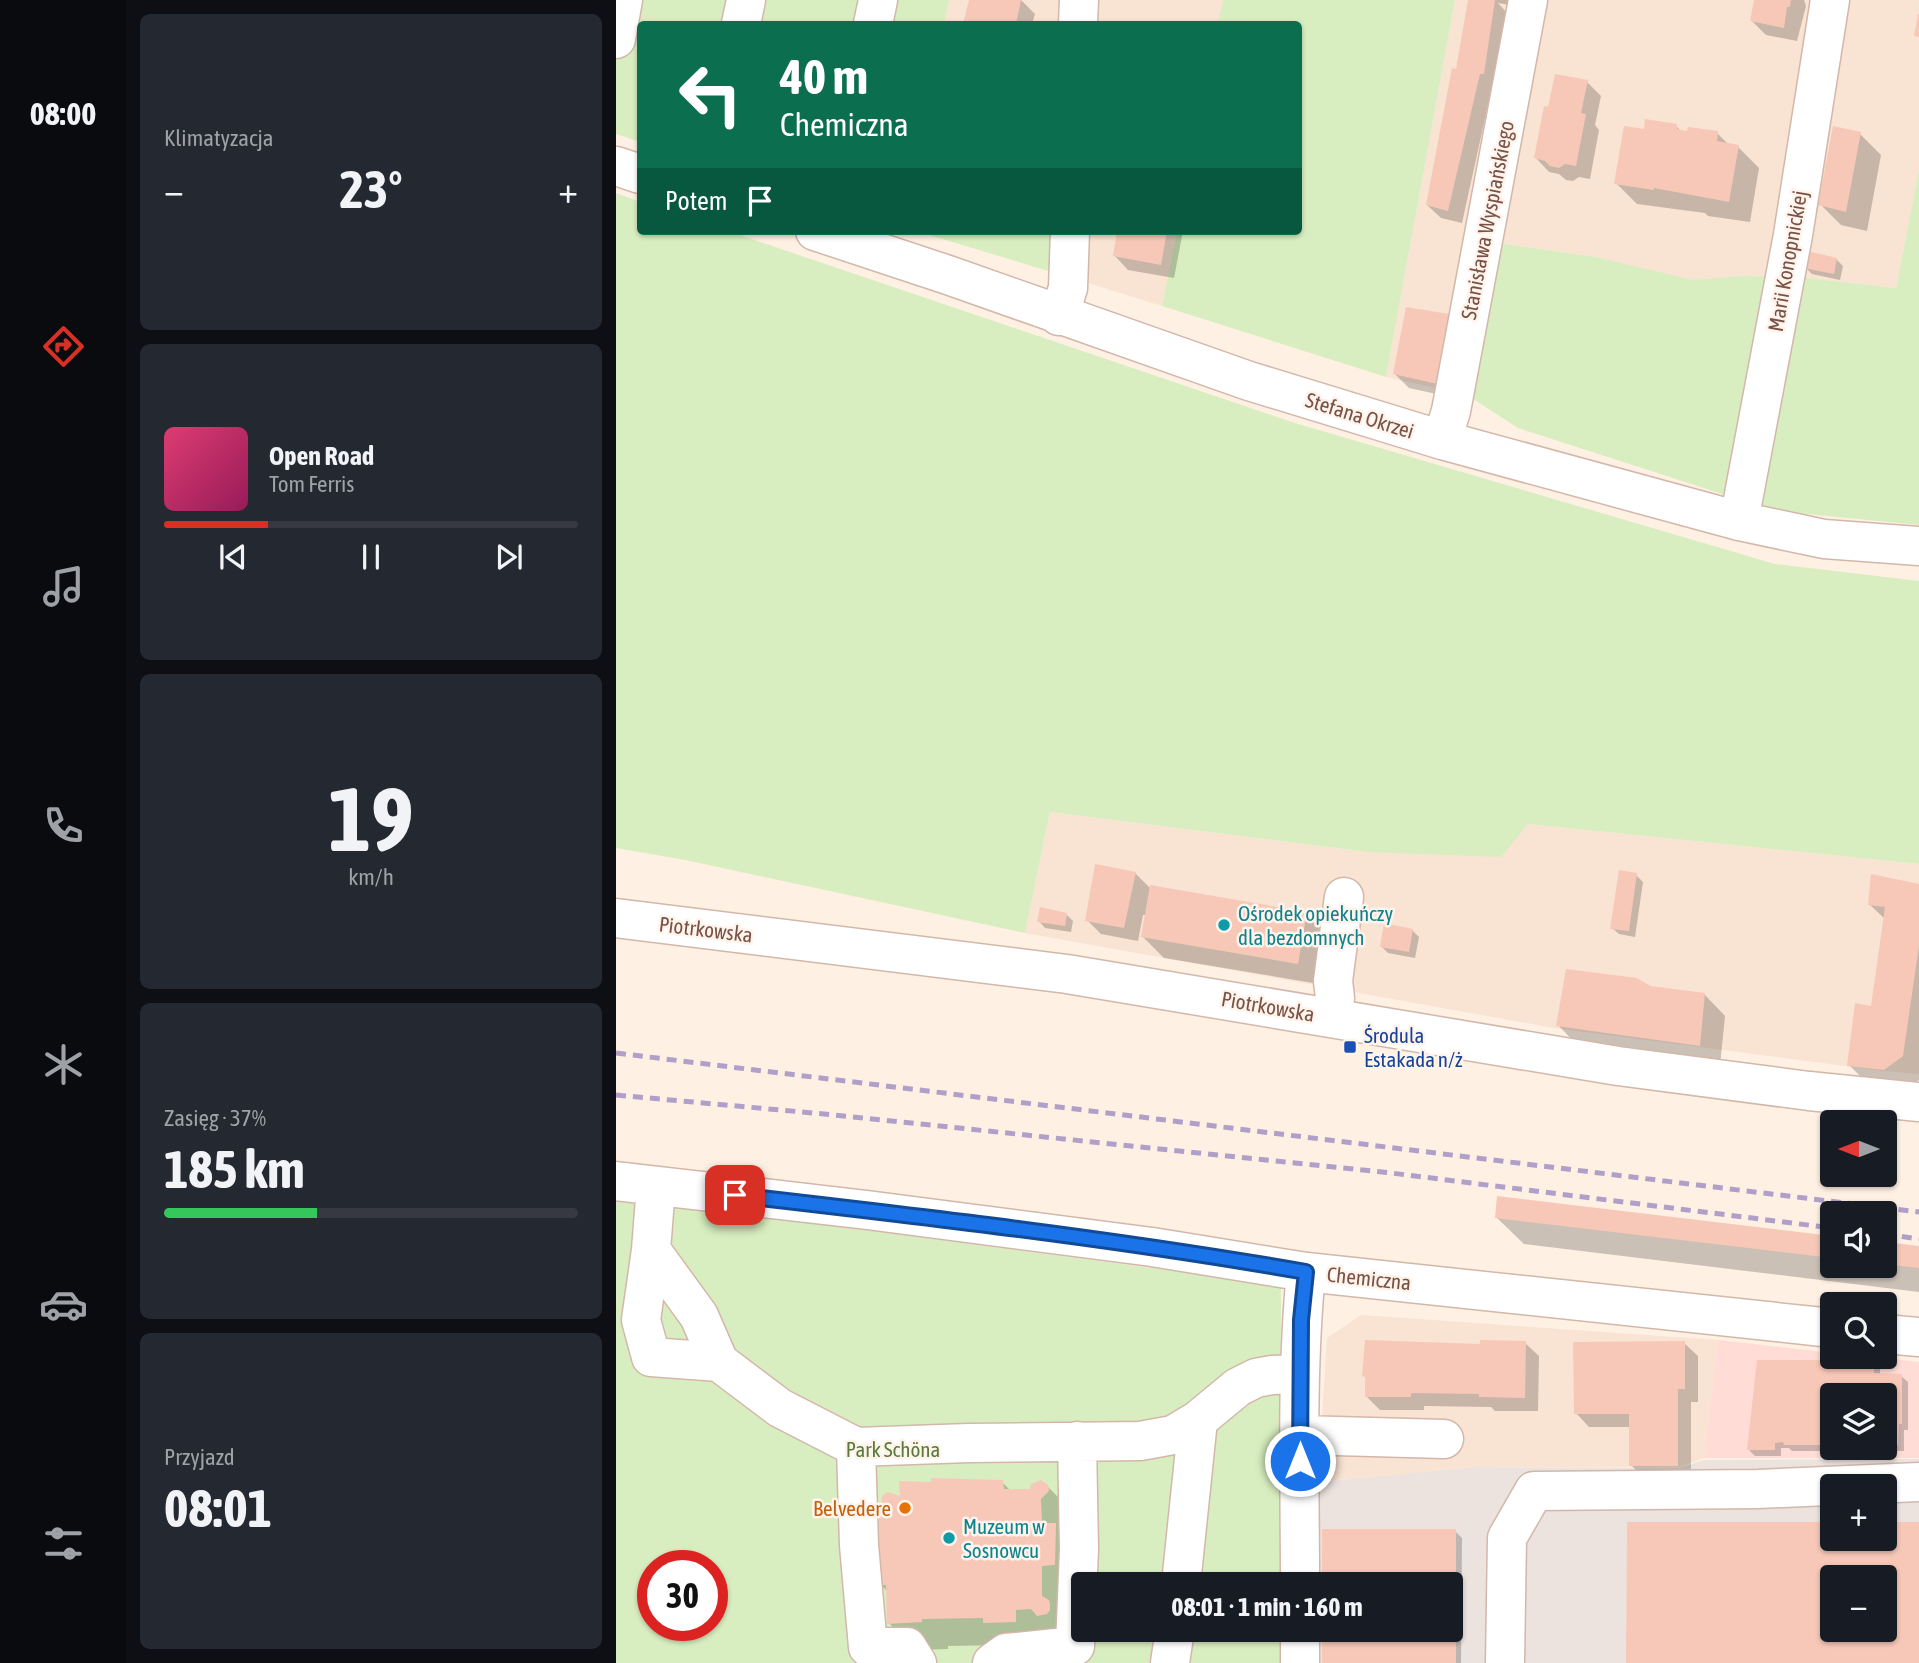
<!DOCTYPE html>
<html lang="pl">
<head>
<meta charset="utf-8">
<style>
  body { margin:0; font-family:"Asap Condensed",sans-serif; background:#242831; color:#f1f3f6; height:100vh; display:flex; flex-direction:column; font-size:26px; white-space:nowrap }
  * { box-sizing:border-box; margin:0 }
  p { font-size:23px; color:#9ea1a6 }
  .icon { flex:none; width:38px; height:38px; fill:none; stroke:currentColor; stroke-width:2; stroke-linecap:round; stroke-linejoin:round }
  .map { position:relative; flex:1; overflow:hidden }
  .sheet { display:flex; flex-direction:column; gap:14px; padding:14px; background:#0d0f14; width:490px }
  .sheet>* { flex:none }
  .guide { position:absolute; left:21px; top:21px; width:665px; height:214px; border-radius:7px; box-shadow:0 2px 5px #0004; background:#0b6e4f; color:#fff; overflow:hidden }
  .needle { width:46px; rotate:270deg }
  .tools { position:absolute; left:1204px; top:1110px; display:grid; gap:14px }
  .tools a { display:grid; place-items:center; width:77px; height:77px; border-radius:7px; background:#171b24; box-shadow:0 2px 5px #0004; font-size:35px }
  .speed { position:absolute; left:21px; top:1550px; display:flex; gap:14px; font-size:35px; font-weight:700; text-align:center }
  .speed>* { display:grid; place-content:center; width:91px; height:91px; border-radius:50%; background:#171b24; box-shadow:0 2px 5px #0004; line-height:1 }
  .speed .limit { border:10px solid #d22; background:#fff; color:#111 }
  .pin { position:absolute; display:grid; place-items:center; width:60px; height:60px; color:#fff; margin:-30px; border-radius:14px; box-shadow:0 4px 10px #0006 }
  .me { position:absolute; width:77px; margin:-38px; rotate:0deg; stroke-linejoin:round; filter:drop-shadow(0 0 5px #0008) }
  .turn { display:flex; align-items:center; gap:24px; height:147px; padding:0 28px; font-size:32px }
  .turn .icon { width:91px; height:91px; stroke-width:2.5 }
  .turn b { display:block; font-size:49px; line-height:60px }
  .then { display:flex; align-items:center; height:66px; padding:0 28px; background:#0003; gap:14px; font-size:26px }
  .big { font-size:52px; font-weight:700; line-height:1.1 }
  .sheet .widget { flex:1; display:flex; flex-direction:column; justify-content:center; gap:10px; min-width:0; padding:0 24px; border-radius:10px; background:#242831 }
  .sheet .dial { align-items:center; gap:0 }
  .dial b { font-size:91px; line-height:1 }
  .song { display:flex; align-items:center; gap:21px }
  .cover { width:84px; height:84px; border-radius:10px; background:linear-gradient(135deg,hsl(340 70% 55%),hsl(330 70% 35%)) }
  .played { height:7px; border-radius:4px; background:linear-gradient(90deg,#d93025 25%,#363941 25%) }
  .keys { display:flex; justify-content:space-around; direction:ltr }
  .heat { display:flex; justify-content:space-between; align-items:center; font-size:38px; direction:ltr }
  .charge { height:10px; border-radius:5px; background:linear-gradient(90deg,#34c759 37%,#363941 0) }
  .trip { position:absolute; left:455px; top:1572px; width:392px; height:70px; border-radius:7px; background:#171b24; box-shadow:0 2px 5px #0004; font-weight:700; line-height:70px; text-align:center }
  main { display:flex; flex:1; min-height:0 }
  .tabs { display:flex; flex-direction:column; width:126px; justify-content:space-around; align-items:center; background:#090b0e; color:#9ea1a6 }
  .tabs .icon { width:49px; height:49px }
  .tabs .active { color:#d93025 }
  .tabs b { font-size:32px; color:#f1f3f6 }
  .map>svg:first-child { display:block }
</style>
</head>
<body>
<main>
<nav class="tabs">
<b>08:00</b>
<svg class="icon active" aria-label="directions" viewBox="0 0 24 24"><path d="M12 3l9 9-9 9-9-9zM9 14v-3h6M13 9l2 2-2 2"/></svg>
<svg class="icon" aria-label="music" viewBox="0 0 24 24"><path d="M9 18V5l10-2v13"/><circle cx="6" cy="18" r="3"/><circle cx="16" cy="16" r="3"/></svg>
<svg class="icon" aria-label="phone" viewBox="0 0 24 24"><path d="M5 4h4l2 5-3 2q2 4 5 5l2-3 5 2v4C11 20 4 13 5 4z"/></svg>
<svg class="icon" aria-label="climate" viewBox="0 0 24 24"><path d="M12 3v18M4 7l16 10M4 17L20 7"/></svg>
<svg class="icon" aria-label="car" viewBox="0 0 24 24"><path d="M5 17H2v-5l4-1 3-4h7l3 4 3 1v5h-3M9 17h6M6 11h13"/><circle cx="7" cy="17" r="2"/><circle cx="17" cy="17" r="2"/></svg>
<svg class="icon" aria-label="filters" viewBox="0 0 24 24"><path d="M4 7h16M4 17h16"/><circle cx="9" cy="7" r="2"/><circle cx="15" cy="17" r="2"/></svg>
</nav>
<section class="sheet">
<div class="widget"><p>Klimatyzacja</p>
<div class="heat"><a>−</a><b class="big">23°</b><a>+</a></div>
</div>
<div class="widget">
<div class="song"><i class="cover"></i><div><b>Open Road</b><p>Tom Ferris</p></div></div>
<div class="played"></div>
<div class="keys"><svg class="icon" aria-label="previous" viewBox="0 0 24 24"><path d="M18 5L8 12l10 7zM5 5v14"/></svg><svg class="icon" aria-label="pause" viewBox="0 0 24 24"><path d="M8 5v14M16 5v14"/></svg><svg class="icon" aria-label="next" viewBox="0 0 24 24"><path d="M6 5l10 7-10 7zM19 5v14"/></svg></div>
</div>
<div class="widget dial"><b>19</b><p>km/h</p></div>
<div class="widget"><p>Zasięg · 37%</p><b class="big">185 km</b><div class="charge"></div></div>
<div class="widget"><p>Przyjazd</p><b class="big">08:01</b></div>
</section>
<div class="map">
<svg width="1303" height="1663" viewBox="0 0 1303 1663">
  <rect width="100%" height="100%" fill="#fef0e3"/>
  <path fill="#f9e3d3" d="M333,0H607L602,24H328Z
    M839,0H1303V170L1280,288L1182,277L1126,276L1077,281L980,257L882,243L851,395L770,377Z
    M472,231H561L546,306L472,283Z
    M434,812L751,852L912,824L1303,864V1074L1268,1071L938,1028L409,933Z
    M745,1315L1102,1340L1088,1458L1063,1467H857L702,1482L711,1338Z"/>
  <path fill="#ffddd6" fill-rule="evenodd" d="M1102,1340L1216,1353V1356H1249L1303,1362V1458H1088ZM1216,1395H1269V1447H1216Z"/>
  <path fill="#ede3de" fill-rule="evenodd" d="M1303,1459V1663H702V1629H835V1584H702V1482L857,1467L1063,1468L1088,1460ZM1216,1486H1269V1538H1216ZM1216,1577H1269V1629H1216Z"/>
  <path fill="#d9eec0" fill-rule="evenodd" d="M0,0H333L328,24H24V142L0,134Z
    M607,0H839L770,377L546,306L561,231H682V24H602Z
    M1303,170V525L1159,511L902,428L851,395L882,243L980,257L1077,280L1126,276L1182,277L1280,288Z
    M0,193L24,202V231H112L679,423L1159,564L1303,581V864L912,824L885,857L751,852L434,812L409,933L69,860L0,848Z
    M300,231H472V283Z
    M0,1197L665,1285L664,1584H467V1629H664V1663H0ZM37,1566H96V1626H37Z"/>
  <path fill="#0003" fill-rule="evenodd" d="M355,0H405L419,14L416,24H349Z
    M854,0H900L899,6L882,3L892,14L846,223L825,218L811,205L842,71Z
    M1140,0H1188L1190,6L1181,41L1150,35L1136,21Z
    M971,82L985,96L979,125L983,130L974,179L963,177L957,181L950,180L943,174L933,172L920,158L934,109Z
    M1060,126L1066,132L1101,133L1113,145L1122,147L1143,168L1134,222L1092,216L1089,213L1021,204L1000,183L1029,131Z
    M1244,134L1265,155L1251,231L1225,225L1204,204Z
    M503,231H567L558,278L512,270L499,256Z
    M1220,259L1227,266L1224,280L1196,274L1189,267Z
    M792,309L839,398L793,388L779,374Z
    M519,873L535,889L691,913L711,934L703,984L548,958L527,937L531,915H527L522,941L485,934L471,920Z
    M1020,875L1027,882L1019,937L1003,934L996,928Z
    M1257,876L1303,885V1080L1290,1090L1254,1086L1233,1065L1257,1008L1269,919L1253,904Z
    M450,914L457,921L455,932L429,928L423,921Z
    M796,930L803,937L799,958L772,953L765,946Z
    M1034,988L1089,995L1109,1016L1104,1066L962,1046L942,1025Z
    M883,1198L1216,1238V1265H1269V1244L1303,1248V1292L908,1244L880,1217Z
    M909,1343L923,1356L922,1411H879L875,1407L808,1406V1410H764L750,1396L865,1346Z
    M1068,1343L1082,1356V1402H1075V1479H1029L1015,1465V1427H973L960,1413Z
    M1257,1362L1264,1369V1375L1285,1376L1292,1382V1430H1288V1451H1176L1173,1448H1165V1456H1139L1132,1449ZM1216,1395H1269V1447H1216Z
    M386,1482L395,1491H416L428,1483L456,1511L460,1629L391,1645L332,1646V1649L300,1650L273,1623L272,1592L265,1585L286,1498Z
    M1013,1524H1216V1538H1269V1524H1303V1663H1012ZM1216,1577H1269V1629H1216Z
    M839,1531L846,1538L845,1663H708L835,1629V1584Z"/>
  <path fill="#f7c8b8" fill-rule="evenodd" d="M353,0H405L400,24H347Z
    M852,0H879L868,74H864L832,211L810,205L836,68L840,69Z
    M1138,0H1175L1174,7H1171L1168,28L1134,21Z
    M1302,14H1303V37L1298,36Z
    M939,74L972,80L965,113L970,114L960,166L949,164L943,168L934,166L929,161L918,158L928,106L932,107Z
    M1029,119L1061,124V129L1071,131L1072,127L1102,131L1101,141L1123,145L1113,202L1038,188V190L998,184L1008,126L1028,129Z
    M1217,126L1245,132L1230,212L1202,205Z
    M501,231H551L545,265L497,256Z
    M1191,251L1221,258L1218,274L1187,268Z
    M790,307L839,315L826,385L777,374Z
    M479,864L520,872L508,928L469,921Z
    M1003,870L1021,873L1013,931L994,929Z
    M1255,874L1303,884V946L1287,1056L1268,1070L1231,1066L1239,1003L1255,1006L1269,907L1252,905Z
    M534,885L691,912L682,964L525,937Z
    M424,907L451,913L449,926L421,922Z
    M768,923L797,929L793,952L764,947Z
    M950,969L1021,978L1034,986L1089,993L1084,1046L940,1026Z
    M881,1196L1216,1236V1258L879,1218Z
    M1269,1242L1303,1246V1268L1269,1264Z
    M749,1340L864,1344V1340L910,1341L909,1398L863,1397V1394L795,1393V1397H749V1377L746,1376Z
    M1069,1341V1389H1062V1466H1013V1414H958L957,1342Z
    M1141,1360H1258V1373L1286,1374V1424H1283L1282,1445H1269V1395H1216V1445H1168L1167,1442L1159,1443V1450H1131Z
    M315,1478L387,1480L388,1489H414L415,1484L425,1480L432,1485L433,1491L425,1499L426,1523H440L439,1565L426,1566V1596L433,1600L434,1604V1610L431,1614L421,1616L415,1609L400,1610V1622L367,1623V1618L306,1619V1622L271,1624L270,1585H263L262,1511L266,1510L265,1500L267,1495L272,1492L284,1496L283,1481L315,1482Z
    M1011,1522H1216V1538H1269V1522H1303V1663H1010ZM1216,1577H1269V1629H1216Z
    M706,1529H840V1663H706V1629H835V1584H706Z"/>
  <g fill="none" stroke-linecap="round" stroke-linejoin="round">
    <defs>
      <path id="minor" d="M125,24L130,0
        M257,24L262,0
        M462,24L463,0
        M0,39L7,0
        M0,166L24,174
        M199,231L332,275L633,381L826,440L1123,521L1208,539L1303,546
        M443,316L452,288L454,231
        M826,440L835,411L912,0
        M1123,521L1177,235L1214,0
        M0,918L451,974L1002,1066L1193,1091L1303,1102
        M716,1017L719,998L717,981L728,897
        M0,1181L251,1210L536,1247L690,1272L1216,1328
        M40,1186L35,1250L25,1320L35,1357L103,1362L164,1408L240,1447L353,1443L524,1441L557,1435L582,1420L622,1387L640,1378L656,1375L684,1374
        M35,1250L83,1316L103,1362
        M1269,1334L1303,1337
        M684,1435L828,1439
        M240,1447L243,1545L252,1647H291L301,1663
        M565,1584L582,1420
        M684,1584C684,1480 680,1375 690,1272
        M376,1663L390,1653L459,1646L463,1549L461,1441
        M554,1663L559,1629
        M684,1663V1629
        M889,1663L891,1538L918,1491L1142,1489L1303,1482"/>
    </defs>
    <use href="#minor" stroke="#d3b7aa" stroke-width="41"/>
    <use href="#minor" stroke="#fff" stroke-width="38"/>
    <path stroke="#b0a0c9" stroke-width="5" stroke-dasharray="10 7" stroke-linecap="butt" d="M0,1053L1303,1212
      M0,1095L208,1114L775,1173L1216,1228
      M1269,1234L1303,1239"/>
  </g>
  <g fill="none" stroke-linecap="round" stroke-linejoin="round">
    <defs>
      <path id="route" d="M119,1195C310,1217 501,1239 690,1272L685,1320L684,1461"/>
    </defs>
    <use href="#route" stroke="#114b97" stroke-width="18"/>
    <use href="#route" stroke="#1a73e8" stroke-width="12"/>
  </g>
  <g fill="#0f9aa8" stroke="#fff4eb" stroke-width="2.5">
    <circle cx="608" cy="925" r="7"/>
    <circle cx="333" cy="1538" r="7"/>
  </g>
  <rect fill="#1a4fb4" stroke="#fff4eb" stroke-width="2.5" x="727" y="1040" width="14" height="14" rx="3.5"/>
  <circle fill="#e8710a" stroke="#fff4eb" stroke-width="2.5" cx="289" cy="1508" r="7"/>
  <g text-anchor="middle" dominant-baseline="central" stroke-width="5" stroke-linejoin="round" paint-order="stroke">
    <g font-size="21" fill="#795146" stroke="#fff4eb">
      <text transform="translate(871 220) rotate(-79)">Stanisława Wyspiańskiego</text>
      <text transform="translate(1171 261) rotate(-80)">Marii Konopnickiej</text>
      <text transform="translate(744 415) rotate(17)">Stefana Okrzei</text>
      <text transform="translate(90 929) rotate(7)">Piotrkowska</text>
      <text transform="translate(652 1006) rotate(10)">Piotrkowska</text>
      <text transform="translate(753 1278) rotate(6)">Chemiczna</text>
    </g>
    <g font-size="21" fill="#0d838f" stroke="#fff4eb" text-anchor="start">
      <text x="622" y="913">Ośrodek opiekuńczy<tspan x="622" dy="24">dla bezdomnych</tspan></text>
      <text x="347" y="1526">Muzeum w<tspan x="347" dy="24">Sosnowcu</tspan></text>
    </g>
    <g font-size="21" fill="#164399" stroke="#fff4eb" text-anchor="start">
      <text x="748" y="1035">Środula<tspan x="748" dy="24">Estakada n/ż</tspan></text>
    </g>
    <g font-size="21" fill="#577a3a" stroke="#fff4eb">
      <text x="277" y="1449">Park Schöna</text>
    </g>
    <g font-size="21" fill="#c56008" stroke="#fff4eb" text-anchor="end">
      <text x="275" y="1508">Belvedere</text>
    </g>
  </g>
</svg>
<div class="tools">
<a><svg class="needle" viewBox="-14 -14 28 28"><path d="M0-13l5 13h-10z" fill="#e53935"/><path d="M0 13l5-13h-10z" fill="#9ea1a6"/></svg></a>
<a><svg class="icon" aria-label="sound" viewBox="0 0 24 24"><path d="M4 9h4l5-4v14l-5-4H4zM17 9q2 3 0 6"/></svg></a>
<a><svg class="icon" aria-label="search" viewBox="0 0 24 24"><circle cx="10" cy="10" r="6"/><path d="M15 15l6 6"/></svg></a>
<a><svg class="icon" aria-label="layers" viewBox="0 0 24 24"><path d="M12 4l9 5-9 5-9-5zM3 14l9 5 9-5"/></svg></a>
<a>+</a>
<a>−</a>
</div>
<div class="speed"><div class="limit">30</div></div>
<div class="pin" style="left:119px;top:1195px;background:#d93025"><svg class="icon" aria-label="arrive" viewBox="0 0 24 24"><path d="M6 21V4h12l-3 4 3 4H6"/></svg></div>
<svg class="me" style="left:684px;top:1461px" viewBox="-20 -20 40 40"><circle r="17" fill="#1a73e8" stroke="#fff" stroke-width="3"/><path d="M0-11L8 9 0 5-8 9z" fill="#fff"/></svg>
<div class="trip">08:01 · 1 min · 160 m</div>
<div class="guide">
<div class="turn"><svg class="icon" aria-label="left" viewBox="0 0 24 24"><path d="M17 20v-9H6M10 6l-5 5 5 5"/></svg><div><b>40 m</b>Chemiczna</div></div>
<div class="then">Potem<svg class="icon" aria-label="arrive" viewBox="0 0 24 24"><path d="M6 21V4h12l-3 4 3 4H6"/></svg></div>
</div>
</div>
</main>
</body>
</html>
